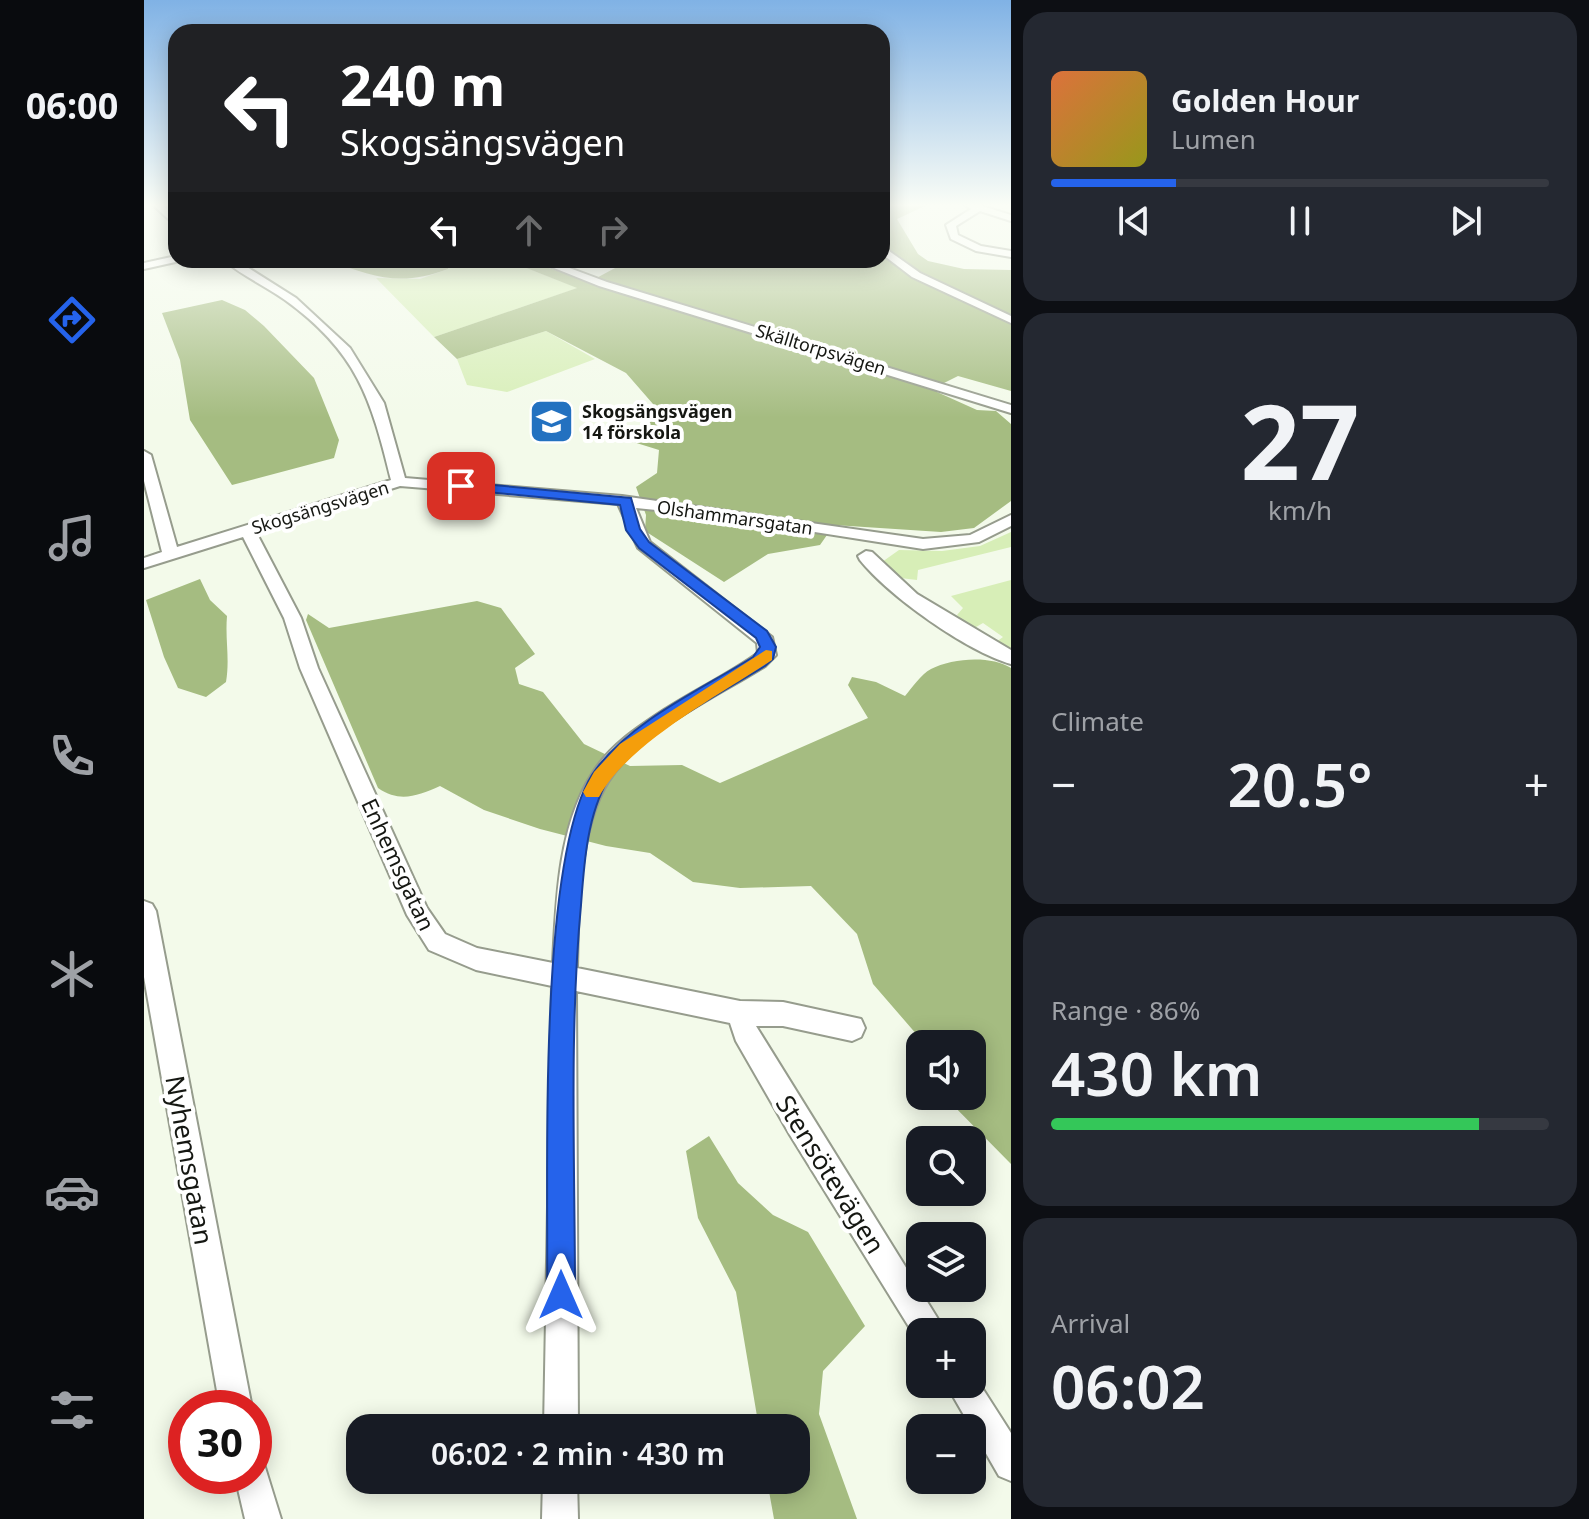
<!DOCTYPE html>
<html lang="en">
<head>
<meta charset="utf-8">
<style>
  body { margin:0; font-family:"Noto Sans",sans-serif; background:#242831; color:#f1f3f6; height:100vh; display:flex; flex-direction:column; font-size:30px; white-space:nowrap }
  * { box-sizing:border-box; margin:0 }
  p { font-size:26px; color:#9ea1a6 }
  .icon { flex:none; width:44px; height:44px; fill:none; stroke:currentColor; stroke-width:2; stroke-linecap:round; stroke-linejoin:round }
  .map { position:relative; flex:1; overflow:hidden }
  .side { display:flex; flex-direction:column; gap:12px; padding:12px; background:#0d0f14; width:578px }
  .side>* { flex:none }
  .banner { position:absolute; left:24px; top:24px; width:722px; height:244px; border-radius:24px; box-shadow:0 4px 20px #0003; background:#202124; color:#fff; overflow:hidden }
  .tools { position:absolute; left:762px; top:1030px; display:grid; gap:16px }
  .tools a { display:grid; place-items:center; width:80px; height:80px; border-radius:16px; background:#171b24; box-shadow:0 4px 20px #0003; font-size:40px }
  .speed { position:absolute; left:24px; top:1390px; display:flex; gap:16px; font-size:40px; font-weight:700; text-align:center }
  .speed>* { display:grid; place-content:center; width:104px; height:104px; border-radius:50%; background:#171b24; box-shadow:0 4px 20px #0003; line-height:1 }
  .speed .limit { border:12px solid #d22; background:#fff; color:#111 }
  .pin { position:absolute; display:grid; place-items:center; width:68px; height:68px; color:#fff; margin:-34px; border-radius:16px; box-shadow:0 4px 12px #0006 }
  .me { position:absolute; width:88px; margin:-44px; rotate:0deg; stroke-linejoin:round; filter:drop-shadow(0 0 6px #0008) }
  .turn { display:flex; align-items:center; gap:28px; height:168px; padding:0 40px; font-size:36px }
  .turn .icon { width:104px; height:104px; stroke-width:2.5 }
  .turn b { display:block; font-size:56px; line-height:68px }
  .lanes { display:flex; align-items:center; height:76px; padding:0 40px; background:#0003; justify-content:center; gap:40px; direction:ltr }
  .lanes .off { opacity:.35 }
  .big { font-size:60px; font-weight:600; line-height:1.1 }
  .side .widget { flex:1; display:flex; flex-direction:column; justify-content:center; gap:12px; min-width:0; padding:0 28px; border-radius:24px; background:#242831 }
  .side .dial { align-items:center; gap:0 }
  .dial b { font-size:104px; line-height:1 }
  .song { display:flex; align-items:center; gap:24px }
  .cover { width:96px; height:96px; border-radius:12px; background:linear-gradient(135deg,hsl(20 70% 55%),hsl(60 70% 35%)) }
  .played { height:8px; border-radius:4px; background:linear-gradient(90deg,#2563eb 25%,#363941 25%) }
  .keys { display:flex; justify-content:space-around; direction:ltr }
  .heat { display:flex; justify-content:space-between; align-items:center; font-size:44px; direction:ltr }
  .charge { height:12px; border-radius:6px; background:linear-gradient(90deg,#34c759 86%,#363941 0) }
  .trip { position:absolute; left:202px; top:1414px; width:464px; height:80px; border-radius:24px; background:#171b24; box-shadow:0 4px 20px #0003; font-weight:600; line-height:80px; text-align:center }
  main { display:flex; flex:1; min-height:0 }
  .tab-bar { display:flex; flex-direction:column; width:144px; justify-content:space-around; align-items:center; background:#090b0e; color:#9ea1a6 }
  .tab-bar .icon { width:56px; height:56px }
  .tab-bar .current { color:#2563eb }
  .tab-bar b { font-size:36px; color:#f1f3f6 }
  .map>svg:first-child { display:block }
</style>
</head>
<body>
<main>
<nav class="tab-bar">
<b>06:00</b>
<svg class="icon current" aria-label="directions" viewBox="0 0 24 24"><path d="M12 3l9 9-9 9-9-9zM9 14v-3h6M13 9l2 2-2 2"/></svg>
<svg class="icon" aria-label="music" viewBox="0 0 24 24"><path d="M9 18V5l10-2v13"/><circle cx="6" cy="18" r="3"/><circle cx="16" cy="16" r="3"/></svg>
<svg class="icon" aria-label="phone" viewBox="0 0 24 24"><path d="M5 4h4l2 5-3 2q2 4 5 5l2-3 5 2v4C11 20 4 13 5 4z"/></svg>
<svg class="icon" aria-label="climate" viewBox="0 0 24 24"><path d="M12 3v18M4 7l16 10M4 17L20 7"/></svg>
<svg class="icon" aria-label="car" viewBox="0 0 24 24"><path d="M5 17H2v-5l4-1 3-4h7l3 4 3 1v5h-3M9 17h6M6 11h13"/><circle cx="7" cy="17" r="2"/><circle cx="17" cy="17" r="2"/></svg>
<svg class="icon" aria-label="filters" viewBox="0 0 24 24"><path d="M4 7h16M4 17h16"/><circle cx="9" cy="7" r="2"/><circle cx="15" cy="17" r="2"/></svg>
</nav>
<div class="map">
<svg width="867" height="1519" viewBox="0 0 867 1519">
  <rect width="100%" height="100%" fill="#f3faea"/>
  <path fill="#d7eeb7" d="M304,260H362L434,288L290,337L232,278L276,279L304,269Z
    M402,331L451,359L363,392L323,385L313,359Z
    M867,532V547L774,570L773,580L748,577L738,562L755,550L798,551L836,546Z
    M867,580V653L852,642L859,637L839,623L827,630L813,615L819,608L807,596Z"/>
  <path fill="#a5bc81" d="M738,205H783L753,219L774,254L784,261L820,269L867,270V391L814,376L794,386L793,392L833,410L852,411L867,424V501L830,528L797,532L690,525L676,545L624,554L580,582L501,531L502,515L492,487L513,473L515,450L486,441L504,420L509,404L482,373L402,331L313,359L290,337L433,288L362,260H382L445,282L486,260H738Z
    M184,260H304V269C257,287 229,277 184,260Z
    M78,300L101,310L120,326L170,378L195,440L190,458L88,485L46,420L36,360L18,313Z
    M56,579L66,600L83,616C81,640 86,658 82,682L62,697L34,688L20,657L2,600Z
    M333,601L357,608L391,654L371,668L375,684L399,692L440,744L486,766L538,765L576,783L724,718L704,685L708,677L732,682L761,696C768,688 777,674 787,669C808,658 847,655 867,668V1164L800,1096H828V1044H776V1068L774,1036L729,984L713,934L667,886L596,888L549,882L506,853L462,846L396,829L340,810L296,786C273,796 256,803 234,788L162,620L164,614L185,628Z
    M565,1136L594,1183L629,1215L664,1232L721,1326L679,1371L675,1414L713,1519H630L623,1480H652V1428H615L592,1292L554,1218L542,1151Z"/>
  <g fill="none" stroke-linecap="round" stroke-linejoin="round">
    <defs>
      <path id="minor" d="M9,205H18L32,218V226Z
        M821,205H835L867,215V221L836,211L812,226L814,235L837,246L867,251V257L832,251L807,239L802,225L827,209Z
        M738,246L776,273L867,316V323L768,277L738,254Z
        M32,256L36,261L0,269V263Z
        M80,260H92L152,298L206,348L240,403L261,478L478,496L779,539L826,535L867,515V526L835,542L779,549L562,515L492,508L506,542L628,637L632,655L621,666C572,697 496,731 464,782C435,828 434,914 433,968L596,1001L639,1002L717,1019L721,1028L717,1037L708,1041L639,1026H612L802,1332H776L775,1343L646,1135L592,1041L586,1023L432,991L434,1428H400L408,986L332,970L285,950L263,915L156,668L140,618L99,537L0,568V558L18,552L0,481V451L7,455L33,547L247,480C227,398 213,352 141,300C122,286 98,276 80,260ZM256,486L474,504L494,548L613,643L614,653C585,674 551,690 520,710C494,727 465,746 448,774C414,827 412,902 409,963L333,948L301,934L283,908L174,668L157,618L112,532Z
        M390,260H404L463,282L867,405V413L455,286Z
        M722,551L728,552L773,594L867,650V664C822,651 745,596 716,560L714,556Z
        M0,901L8,904L12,911L108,1408H76L0,977Z
        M828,1372L867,1433V1481L855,1476L802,1384H828Z
        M110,1460L120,1464L137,1519H101L91,1476H110Z
        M399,1480H433L434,1519H398Z"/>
    </defs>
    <use href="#minor" stroke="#969c8d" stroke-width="4"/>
    <use href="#minor" fill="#fff" fill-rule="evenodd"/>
  </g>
  <linearGradient id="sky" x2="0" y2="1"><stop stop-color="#80b2e5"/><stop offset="0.49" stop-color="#fafdf6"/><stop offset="1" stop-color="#fafdf6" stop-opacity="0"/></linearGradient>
  <rect width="867" height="418" fill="url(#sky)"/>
  <path fill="#2563eb" stroke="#184099" stroke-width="2" d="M317,482L487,498L496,529L505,542L623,631L632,647L629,659L621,666C579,692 489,739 464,780C443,815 440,865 437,905C425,1034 431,1165 431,1295L427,1305L417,1309L407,1305L403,1295C405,1185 392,848 452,769C489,720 558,689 609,657L616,647L612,638L495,548L482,530L476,505L312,489V483Z"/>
  <path fill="#f59e0b" d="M622,650L628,651V660C577,694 483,744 455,797H442L439,792L450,772L476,744Z"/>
  <defs>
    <symbol id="school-square" viewBox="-11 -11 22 22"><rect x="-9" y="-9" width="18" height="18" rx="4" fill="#2371c0" stroke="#fff"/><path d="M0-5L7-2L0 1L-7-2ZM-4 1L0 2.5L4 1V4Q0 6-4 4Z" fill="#fff"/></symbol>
  </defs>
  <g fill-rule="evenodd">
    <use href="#school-square" x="382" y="396" width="51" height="51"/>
  </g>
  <g text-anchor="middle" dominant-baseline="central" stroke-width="8" stroke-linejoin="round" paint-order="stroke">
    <g font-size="18" fill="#151712" stroke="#fff">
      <text transform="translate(677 349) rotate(17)">Skälltorpsvägen</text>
      <text transform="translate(176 507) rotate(-17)">Skogsängsvägen</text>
      <text transform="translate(591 517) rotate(8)">Olshammarsgatan</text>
    </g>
    <g font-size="18" font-weight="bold" fill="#151712" stroke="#fff" text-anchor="start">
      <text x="438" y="411">Skogsängsvägen<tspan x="438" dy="21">14 förskola</tspan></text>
    </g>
    <g font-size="22" fill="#151712" stroke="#fff">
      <text transform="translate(255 864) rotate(65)">Enhemsgatan</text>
    </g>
    <g font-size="26" fill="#151712" stroke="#fff">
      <text transform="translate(46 1160) rotate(80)">Nyhemsgatan</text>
      <text transform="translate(687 1174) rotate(58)">Stensötevägen</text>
    </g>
  </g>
</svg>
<div class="tools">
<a><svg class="icon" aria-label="sound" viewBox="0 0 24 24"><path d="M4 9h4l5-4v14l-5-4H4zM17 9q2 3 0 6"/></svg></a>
<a><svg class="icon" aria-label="search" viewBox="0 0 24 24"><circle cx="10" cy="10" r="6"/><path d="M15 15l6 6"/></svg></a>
<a><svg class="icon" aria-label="layers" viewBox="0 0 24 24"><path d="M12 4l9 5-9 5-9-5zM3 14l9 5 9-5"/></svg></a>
<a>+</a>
<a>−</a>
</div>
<div class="speed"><div class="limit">30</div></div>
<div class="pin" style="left:317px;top:486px;background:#d93025"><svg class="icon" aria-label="arrive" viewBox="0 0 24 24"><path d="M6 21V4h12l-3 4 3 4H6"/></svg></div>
<svg class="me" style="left:417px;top:1295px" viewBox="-20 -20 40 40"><path d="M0-17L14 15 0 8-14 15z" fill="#2563eb" stroke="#fff" stroke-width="4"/></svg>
<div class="trip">06:02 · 2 min · 430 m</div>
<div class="banner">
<div class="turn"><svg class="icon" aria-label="left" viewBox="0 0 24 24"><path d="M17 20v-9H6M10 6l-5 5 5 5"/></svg><div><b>240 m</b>Skogsängsvägen</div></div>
<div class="lanes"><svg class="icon" aria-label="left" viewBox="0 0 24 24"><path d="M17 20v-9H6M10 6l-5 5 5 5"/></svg><svg class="icon off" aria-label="ahead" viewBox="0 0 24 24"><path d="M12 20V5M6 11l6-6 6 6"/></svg><svg class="icon off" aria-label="right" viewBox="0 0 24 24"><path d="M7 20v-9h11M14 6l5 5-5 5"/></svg></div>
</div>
</div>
<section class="side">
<div class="widget">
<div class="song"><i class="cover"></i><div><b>Golden Hour</b><p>Lumen</p></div></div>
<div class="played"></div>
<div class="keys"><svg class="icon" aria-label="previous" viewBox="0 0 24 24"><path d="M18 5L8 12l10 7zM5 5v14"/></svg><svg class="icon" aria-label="pause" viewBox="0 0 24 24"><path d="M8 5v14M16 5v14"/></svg><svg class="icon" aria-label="next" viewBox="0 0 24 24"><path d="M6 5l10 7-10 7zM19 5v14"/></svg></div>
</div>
<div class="widget dial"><b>27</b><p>km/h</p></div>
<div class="widget"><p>Climate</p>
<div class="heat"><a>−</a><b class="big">20.5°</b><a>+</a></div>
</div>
<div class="widget"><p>Range · 86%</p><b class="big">430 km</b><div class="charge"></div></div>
<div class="widget"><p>Arrival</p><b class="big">06:02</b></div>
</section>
</main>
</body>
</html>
